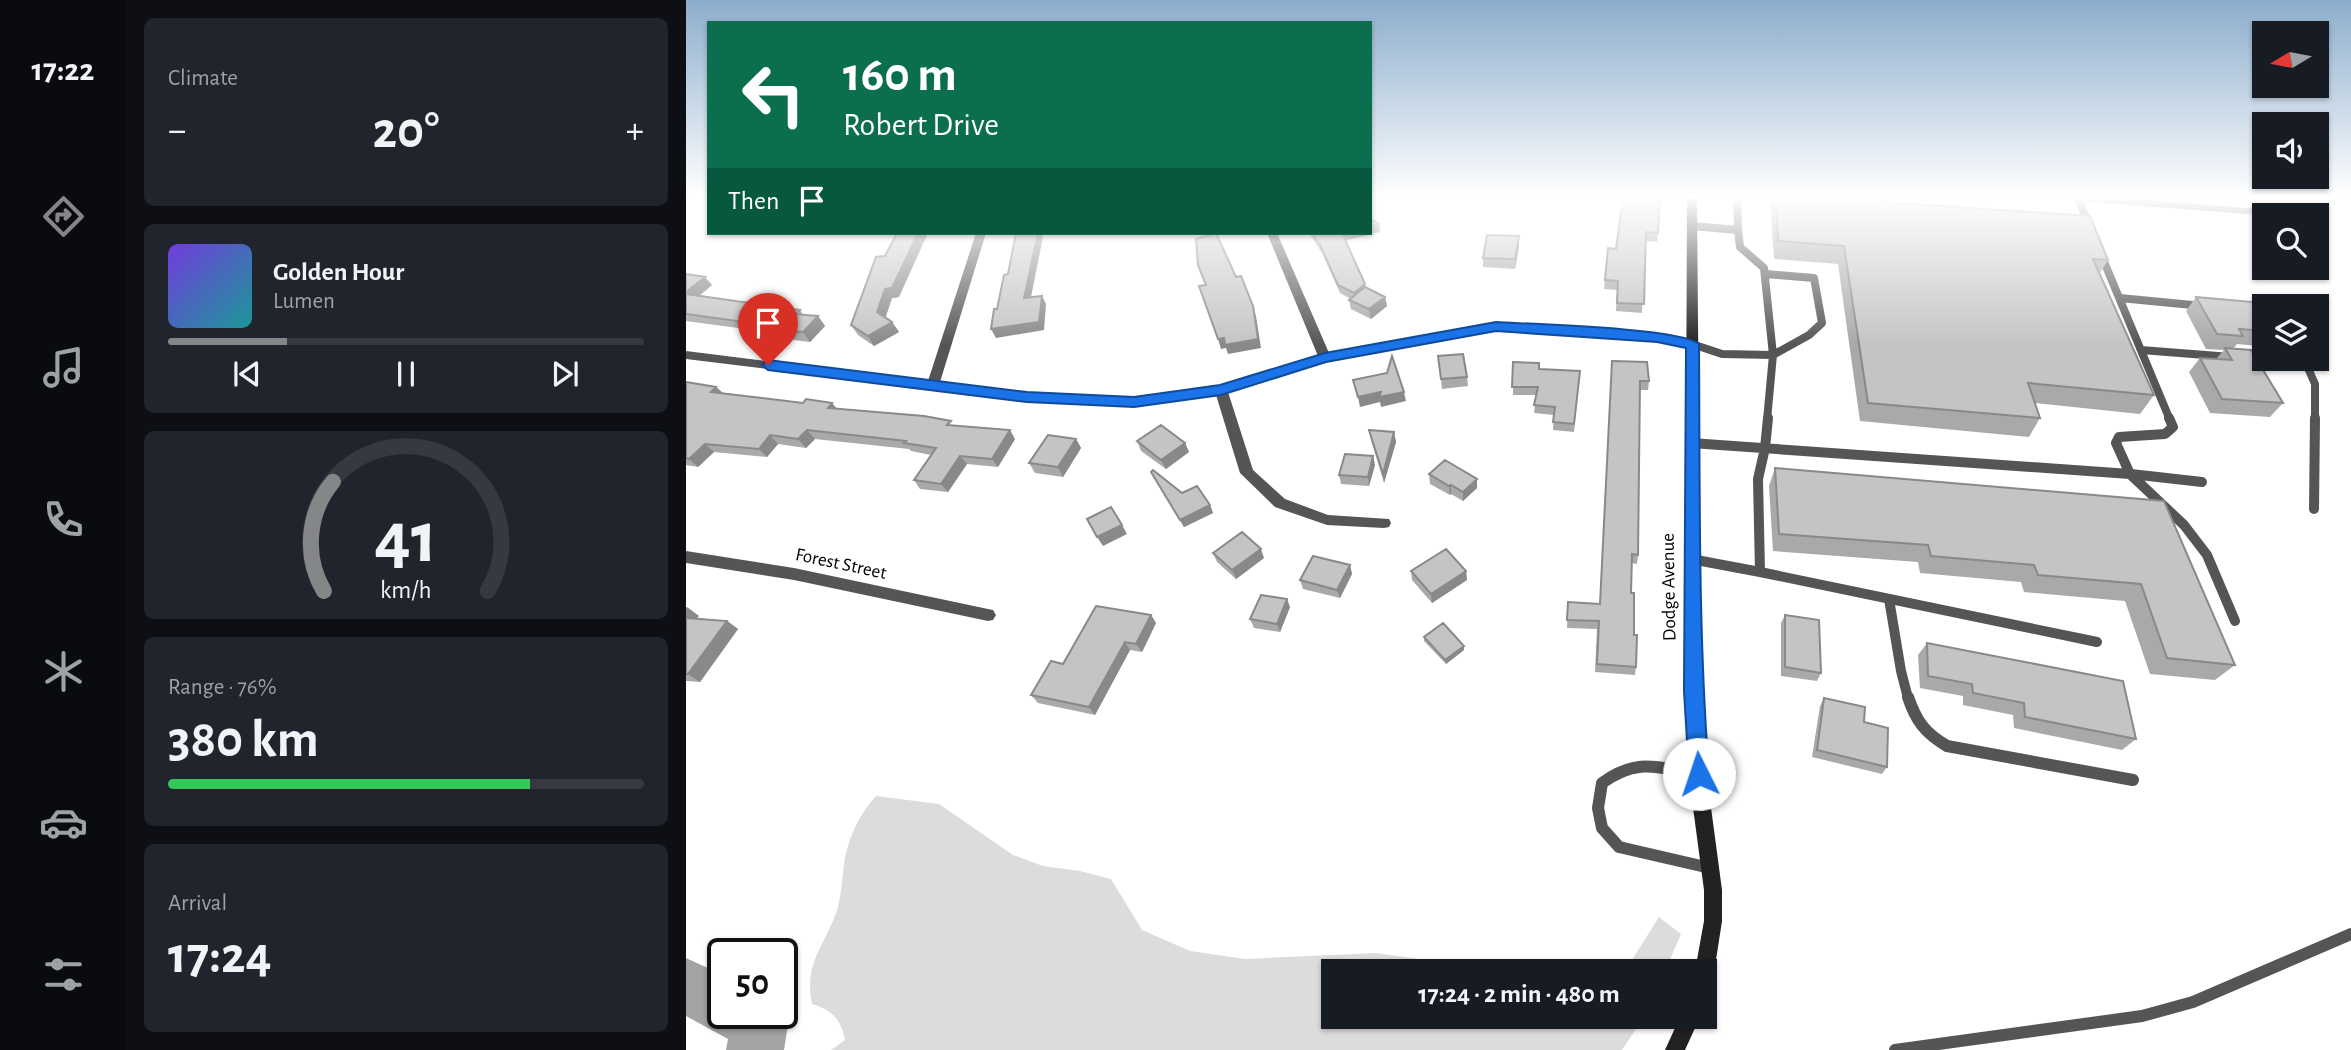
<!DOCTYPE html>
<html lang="en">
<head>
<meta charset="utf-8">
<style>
  body { margin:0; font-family:"Alegreya Sans",sans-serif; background:#20242c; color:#f1f3f6; height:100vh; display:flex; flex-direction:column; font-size:26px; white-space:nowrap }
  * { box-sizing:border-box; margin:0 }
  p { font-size:23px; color:#9ea1a6 }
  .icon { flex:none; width:38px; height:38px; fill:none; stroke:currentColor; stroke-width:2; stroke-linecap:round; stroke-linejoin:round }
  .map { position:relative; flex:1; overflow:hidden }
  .side { display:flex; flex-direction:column; gap:18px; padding:18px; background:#0d0f14; width:560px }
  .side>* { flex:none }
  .hud { position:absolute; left:21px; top:21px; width:665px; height:214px; border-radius:0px; box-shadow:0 2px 5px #0004; background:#0b6e4f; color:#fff; overflow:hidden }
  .needle { width:46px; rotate:260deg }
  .fabs { position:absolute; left:1566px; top:21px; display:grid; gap:14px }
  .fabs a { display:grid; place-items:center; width:77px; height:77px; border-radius:0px; background:#171b24; box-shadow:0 2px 5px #0004; font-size:35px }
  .speed { position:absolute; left:21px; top:938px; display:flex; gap:14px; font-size:35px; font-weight:700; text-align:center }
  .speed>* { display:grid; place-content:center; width:91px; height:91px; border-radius:50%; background:#171b24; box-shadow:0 2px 5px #0004; line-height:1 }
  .speed .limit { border:4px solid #111; border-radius:10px; background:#fff; color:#111 }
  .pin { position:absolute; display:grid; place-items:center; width:60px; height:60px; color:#fff; margin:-72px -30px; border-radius:50% 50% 50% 0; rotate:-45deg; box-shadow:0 0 7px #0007 }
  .pin .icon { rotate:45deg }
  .me { position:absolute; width:77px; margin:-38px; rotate:356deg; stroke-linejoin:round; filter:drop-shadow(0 0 5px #0008) }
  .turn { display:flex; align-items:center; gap:24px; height:147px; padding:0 21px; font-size:32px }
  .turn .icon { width:91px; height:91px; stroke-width:2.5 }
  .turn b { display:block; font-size:49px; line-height:60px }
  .then { display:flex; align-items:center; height:66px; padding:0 21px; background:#0003; gap:14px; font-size:26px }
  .big { font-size:52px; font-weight:600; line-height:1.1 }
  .side .card { flex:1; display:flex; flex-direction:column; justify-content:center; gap:10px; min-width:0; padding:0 24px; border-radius:10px; background:#20242c }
  .side .dial { align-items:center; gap:0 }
  .dial svg { height:182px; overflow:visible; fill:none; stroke:#363941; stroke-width:7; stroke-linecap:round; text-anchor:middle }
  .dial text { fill:#f1f3f6; stroke:none }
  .song { display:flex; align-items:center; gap:21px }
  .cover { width:84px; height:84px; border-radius:10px; background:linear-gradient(135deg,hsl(260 70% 55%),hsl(180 70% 35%)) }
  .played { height:7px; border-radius:4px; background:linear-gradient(90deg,#858687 25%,#363941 25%) }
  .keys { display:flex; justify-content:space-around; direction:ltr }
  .heat { display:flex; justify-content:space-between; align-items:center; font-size:38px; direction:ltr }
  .charge { height:10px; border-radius:5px; background:linear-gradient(90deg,#34c759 76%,#363941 0) }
  .trip { position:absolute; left:635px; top:959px; width:396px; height:70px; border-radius:0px; background:#171b24; box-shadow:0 2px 5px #0004; font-weight:600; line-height:70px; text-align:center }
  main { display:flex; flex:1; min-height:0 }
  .tab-bar { display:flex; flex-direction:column; width:126px; justify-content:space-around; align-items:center; background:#090b0e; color:#9ea1a6 }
  .tab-bar .icon { width:49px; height:49px }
  .tab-bar .selected { color:#858687 }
  .tab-bar b { font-size:32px; color:#f1f3f6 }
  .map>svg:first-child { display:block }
</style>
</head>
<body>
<main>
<nav class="tab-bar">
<b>17:22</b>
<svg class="icon selected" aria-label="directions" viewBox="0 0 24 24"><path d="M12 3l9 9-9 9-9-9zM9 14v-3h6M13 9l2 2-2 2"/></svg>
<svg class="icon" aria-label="music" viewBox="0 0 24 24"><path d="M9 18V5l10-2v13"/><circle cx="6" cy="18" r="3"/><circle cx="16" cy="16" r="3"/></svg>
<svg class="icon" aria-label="phone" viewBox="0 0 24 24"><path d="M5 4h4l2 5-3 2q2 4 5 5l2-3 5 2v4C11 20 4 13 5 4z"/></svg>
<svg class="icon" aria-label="climate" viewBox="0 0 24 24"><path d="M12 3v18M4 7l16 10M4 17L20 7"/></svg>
<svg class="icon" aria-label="car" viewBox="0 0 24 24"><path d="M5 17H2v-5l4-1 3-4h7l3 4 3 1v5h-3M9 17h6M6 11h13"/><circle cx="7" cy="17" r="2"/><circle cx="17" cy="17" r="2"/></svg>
<svg class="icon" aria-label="filters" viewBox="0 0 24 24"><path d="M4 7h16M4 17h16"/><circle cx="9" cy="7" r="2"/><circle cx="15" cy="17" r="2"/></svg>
</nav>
<section class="side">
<div class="card"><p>Climate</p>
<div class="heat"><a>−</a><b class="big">20°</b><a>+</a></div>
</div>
<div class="card">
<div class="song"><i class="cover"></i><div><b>Golden Hour</b><p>Lumen</p></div></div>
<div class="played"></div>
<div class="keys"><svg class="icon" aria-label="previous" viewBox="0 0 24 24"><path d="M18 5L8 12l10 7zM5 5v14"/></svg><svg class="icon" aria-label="pause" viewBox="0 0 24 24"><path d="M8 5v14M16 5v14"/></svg><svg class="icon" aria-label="next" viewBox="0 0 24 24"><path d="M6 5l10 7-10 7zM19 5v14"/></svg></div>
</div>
<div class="card dial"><svg viewBox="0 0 100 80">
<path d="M14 69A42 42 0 1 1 86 69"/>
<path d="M14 69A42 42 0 0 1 18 21" stroke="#858687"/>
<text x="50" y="56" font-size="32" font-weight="700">41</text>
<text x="50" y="72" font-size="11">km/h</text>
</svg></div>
<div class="card"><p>Range · 76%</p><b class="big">380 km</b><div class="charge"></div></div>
<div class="card"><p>Arrival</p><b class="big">17:24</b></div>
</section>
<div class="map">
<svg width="1665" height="1050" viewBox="0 0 1665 1050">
  <rect width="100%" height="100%" fill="#fff"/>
  <path fill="#dcdcdc" d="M190,796L253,804L327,855L357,866L394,871L425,879L456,930L504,951L559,959L690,953L755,962L791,971H648V1017H958L936,1050H145L159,1040C155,1019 146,1010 126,1004C117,961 141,944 152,907C156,891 156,874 159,858C163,836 175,812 190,796Z
    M973,917L995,934L979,971H939Z"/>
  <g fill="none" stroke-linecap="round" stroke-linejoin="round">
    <path fill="#a3a3a3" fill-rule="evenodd" d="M0,958L37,975V1013H96V1011L102,1024L98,1050H40L42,1039L0,1016Z"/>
    <path stroke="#555" stroke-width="8" d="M1051,198L1052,230
      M1392,198L1404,228
      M1006,226L1052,230L1054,247L1078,268L1087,355L1123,335L1136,323L1128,278L1080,274
      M1414,252L1484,420
      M1434,298L1517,306
      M1006,344L1036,354L1087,355L1081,420
      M1455,350L1545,357
      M1560,358L1620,363
      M1618,359L1629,384V420"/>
    <path stroke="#555" stroke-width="10" d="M1005,443L1444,474L1430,443L1433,437L1479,434L1487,427L1483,418
      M1444,474L1498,525L1521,555L1549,621
      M1445,474L1516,482
      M1628,509L1629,418
      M1005,559L1074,572L1072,479L1079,448L1082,418
      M1074,572L1411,642
      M1203,599L1215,671L1222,698"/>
    <path stroke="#555" stroke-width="12" d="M1222,697C1230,721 1239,733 1261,746L1447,780
      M1013,774C972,768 952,757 916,783L912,808L916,828L933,847L1024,868
      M1209,1050L1456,1016L1507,1002L1665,934"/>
    <path fill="#555" fill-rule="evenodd" d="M1389,198H1438L1572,209L1577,212L1572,215L1394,201Z
      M290,233H300L254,382L341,393L448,398L535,386L632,356L581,233H591L643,353L810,323L971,333L1006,340L1012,344L1006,348L971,341L810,331L640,362L542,392L567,470L599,499L642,515L703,519L705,523L703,527L698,528L641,525L589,507L554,473L530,395L448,406L341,401L0,359V351L242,381Z
      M0,551L108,568L302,609L307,610L310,615L307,620L302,621L108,580L0,563Z"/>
    <path fill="#222" fill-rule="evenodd" d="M1001,198H1011L1015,691L1022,785L1036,890V921L1028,973L1025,980L1018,982V971H1009L1018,921V890L1004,785L999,691Z
      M994,1017H1014L999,1050H979Z"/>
  </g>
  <path fill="#a9a9a9" d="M937,198L972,233L971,242L959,241L956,313L930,311L931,290L918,289L922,248L930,249Z
    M1084,198H1197L1198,202L1422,260L1414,273L1468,395L1454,414L1349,403L1354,418L1343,437L1174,421L1152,264L1088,259Z
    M693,224L694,232L659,240L680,287L699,297L701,306L685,319L665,309L663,300L665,299L654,293L636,253L623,233H684Z
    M833,246L829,269L797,267V258Z
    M190,257L213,297L206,298L199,318L206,322L213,332L188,346L172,335L165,325Z
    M0,274L26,285L13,296L114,310L117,315L132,316L139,326L124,342L100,339L96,334L0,321Z
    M1510,297L1578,322V339L1573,346L1551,344L1547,349L1597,403L1584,417L1524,413L1503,372L1514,358L1530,359L1538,350L1520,349L1500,311Z
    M752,356L781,377L782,386L756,389Z
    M926,361L963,381L962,390H954L952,555L951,564L945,563V593L950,667L949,675L909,672L911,629L881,628L882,602L914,604Z
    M827,362L853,369L894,371L888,432L867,430L868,415L848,413L850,395H827Z
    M0,382L30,387L37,393L151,408L269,426L329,439L312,467L281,464L262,492L234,489L228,480L245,455L225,451L223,449L129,439L120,448L92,444L81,457L28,452L12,467L0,465Z
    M683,430L708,432L710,442L698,483L685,440Z
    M390,439L395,448L377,477L349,473L343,463Z
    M451,441L499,443L503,452L480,469L455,451Z
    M687,456L689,465L683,486L655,484L653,475Z
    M1089,468L1478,501L1549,665L1529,680L1464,674L1439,601L1338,592L1335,582L1234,573L1232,562L1087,551L1083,486Z
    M465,472L496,493L524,505L527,513L498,527Z
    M743,474L791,479V488L777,501L765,494L764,495L744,484Z
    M527,553L578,558L550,579L531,562Z
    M664,565L666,574L654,598L617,589L614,580Z
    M725,571H780L781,580L746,603L726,580Z
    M0,607L13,616L10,618L41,621L52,629L14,682L0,681Z
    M604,607L594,632L568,628L564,619Z
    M465,615L470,623L456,652L444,650L409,715L352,703L345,695L377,664Z
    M1099,615L1135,673L1131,681L1095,676V623Z
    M738,637L778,646V650L760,664L738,641Z
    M1241,643L1450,739L1436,750L1328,728L1327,715L1277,705V696L1234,688L1232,655Z
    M1138,698L1178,722L1201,767L1196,774L1126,757L1134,706Z"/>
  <path fill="#898989" d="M693,224L694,232L657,241L655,233H684V226Z
    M232,233H242L213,297L206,298L198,322L191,312L199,289Z
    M352,233H355L357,237L343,307L338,298Z
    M833,236V246L829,269V259Z
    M19,277L26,285L5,302L0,296V292Z
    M679,284L680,292L669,301L668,293Z
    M356,296L360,304L358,330L310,338L305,329Z
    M699,297L701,306L685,319L683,309Z
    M567,306L570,316L575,348L542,354L540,348L535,349L532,339L538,338Z
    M132,316L139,326L124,342L117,332Z
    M206,322L213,332L188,346L182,336Z
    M30,387L39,395L25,392Z
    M695,392H718L720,401L695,407L694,402L674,407L672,397Z
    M146,403L153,411L142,408Z
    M121,430L129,439L120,448L112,439Z
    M324,430L329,439L312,467L306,459Z
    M708,432L710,442L698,483L697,474Z
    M84,435L92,444L81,457L73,449Z
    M390,439L395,448L377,477L372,467Z
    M499,443L503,452L480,469L475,460Z
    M19,444L28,452L12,467L3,459Z
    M274,456L281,464L262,492L255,484Z
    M687,456L689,465L683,486L682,477Z
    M791,479V488L777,501V492Z
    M765,485V494L764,495L763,486Z
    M524,505L527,513L498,527L494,520Z
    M436,525L441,534L417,546L411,537Z
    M575,549L578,558L550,579L546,570Z
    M664,565L666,574L654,598L651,590Z
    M780,571L781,580L746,603L745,594Z
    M601,599L604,607L594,632L591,624Z
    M1,607L13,616L5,626L0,622V609Z
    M465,615L470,623L456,652L450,644Z
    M41,621L52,629L14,682L2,674Z
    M439,642L444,650L409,715L403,707Z
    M778,646V650L760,664L759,660Z"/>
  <path fill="#c4c4c4" stroke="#898989" stroke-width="2" d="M937,198H974L972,233L960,232L958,304L931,303L932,281L919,280L922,248L930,249Z
    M1090,198H1197L1198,202L1404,216L1422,260L1407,259L1468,395L1342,383L1354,418L1182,403L1158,246L1092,241Z
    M684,218L693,224L684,226Z
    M211,233H232L206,288L199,289L191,312L206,322L182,336L165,325L190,257L199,256Z
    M330,233H352L338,298L356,296L353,322L305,329L308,309H311L318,275L322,274Z
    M530,233L550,277L555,276L567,306L572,339L539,345L538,338L532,339L513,286L520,285L512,265L510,239Z
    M626,233H656L679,284L668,293L652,285L634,245Z
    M801,235L833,236L829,259L797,258Z
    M0,274L19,277L0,292Z
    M679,287L699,297L683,309L663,300Z
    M0,294L114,310L110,314H108L95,327L0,314Z
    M1510,297L1566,302L1578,322V331L1553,329L1557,336L1531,334Z
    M108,314L132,316L117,332L92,330Z
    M1539,348L1565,350L1597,403L1536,399L1514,358L1546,360Z
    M777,354L781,377L755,379L752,356Z
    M706,356L718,392L693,397L695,392L672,397L667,380L701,373Z
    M926,361L961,362L963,381H954L952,555L946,554L945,593H948V635H951L950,667L911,664L913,621L881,620L882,602L914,604Z
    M827,362L853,363V369L894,371L888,424L867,422L869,407L848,405L852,387H826Z
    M0,382L30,387L25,392L117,403L120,399L146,403L142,408L238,416L265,421L261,425L324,430L306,459L274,456L255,484L228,480L250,448L218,443L220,441L121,430L112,439L84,435L73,449L19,444L3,459L0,458Z
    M475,425L499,443L475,460L451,441Z
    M683,430L708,432L697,474Z
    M362,435L390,439L372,467L343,463Z
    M659,454L687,456L682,477L653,475Z
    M759,460L791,479L777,492L765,485L763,486L743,474Z
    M1089,468L1478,501L1549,665L1481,658L1455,584L1352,575L1348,565L1245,556L1242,545L1093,534Z
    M467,470L496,493L511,486L524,505L494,520L465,472Z
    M425,507L436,525L411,537L401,519Z
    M556,532L575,549L546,570L527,553Z
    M760,549L780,571L745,594L725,571Z
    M627,556L664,565L651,590L614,580Z
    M575,595L601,599L591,624L564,619Z
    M410,606L465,615L450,644L439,642L403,707L345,695L365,661L377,664Z
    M1099,615L1133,620L1135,673L1099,667Z
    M0,618L41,621L2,674H0Z
    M757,623L778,646L759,660L738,637Z
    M1241,643L1437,681L1450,739L1339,717L1338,703L1287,693L1286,684L1242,676Z
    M1138,698L1179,707L1178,722L1202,728L1201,767L1131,750Z"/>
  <linearGradient id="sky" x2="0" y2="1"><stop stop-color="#8cadcc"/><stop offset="0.57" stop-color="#fff"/><stop offset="1" stop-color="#fff" stop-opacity="0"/></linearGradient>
  <rect width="1665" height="345" fill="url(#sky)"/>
  <path fill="#1a73e8" stroke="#114b97" stroke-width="2" d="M810,322C843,324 996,328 1013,344C1014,488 1012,631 1023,774L1020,780L1013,783L1006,780L1003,774L998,691L1000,348L971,342L810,331L640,362L535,395L448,407L341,402L82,370L76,365L82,360L341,392L448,397L534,385L639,353Z"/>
  <g text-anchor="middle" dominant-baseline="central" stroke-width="7" stroke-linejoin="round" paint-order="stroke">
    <g font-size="19" fill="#000" stroke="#fff">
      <text transform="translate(155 564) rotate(12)">Forest Street</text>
      <text transform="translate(983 587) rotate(-91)">Dodge Avenue</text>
    </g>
  </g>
</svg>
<div class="fabs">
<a><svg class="needle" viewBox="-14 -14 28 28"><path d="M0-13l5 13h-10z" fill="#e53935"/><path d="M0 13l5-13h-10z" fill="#9ea1a6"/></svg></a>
<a><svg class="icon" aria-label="sound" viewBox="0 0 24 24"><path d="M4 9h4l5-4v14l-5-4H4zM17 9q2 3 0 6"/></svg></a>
<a><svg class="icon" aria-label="search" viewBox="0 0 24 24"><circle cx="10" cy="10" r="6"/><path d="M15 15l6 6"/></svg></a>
<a><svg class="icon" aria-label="layers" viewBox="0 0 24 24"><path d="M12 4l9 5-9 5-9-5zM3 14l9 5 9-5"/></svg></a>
</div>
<div class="speed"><div class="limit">50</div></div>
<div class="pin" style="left:82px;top:365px;background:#d93025"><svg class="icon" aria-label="arrive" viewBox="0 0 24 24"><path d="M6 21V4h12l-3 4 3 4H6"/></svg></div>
<svg class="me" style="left:1013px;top:774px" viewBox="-20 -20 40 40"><circle r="19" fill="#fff"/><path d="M0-13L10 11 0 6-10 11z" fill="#1a73e8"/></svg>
<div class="trip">17:24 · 2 min · 480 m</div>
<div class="hud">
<div class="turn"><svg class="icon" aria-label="left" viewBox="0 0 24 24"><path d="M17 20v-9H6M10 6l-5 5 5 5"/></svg><div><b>160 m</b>Robert Drive</div></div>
<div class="then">Then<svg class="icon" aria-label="arrive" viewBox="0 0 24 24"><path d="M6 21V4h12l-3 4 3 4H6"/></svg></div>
</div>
</div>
</main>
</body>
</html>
